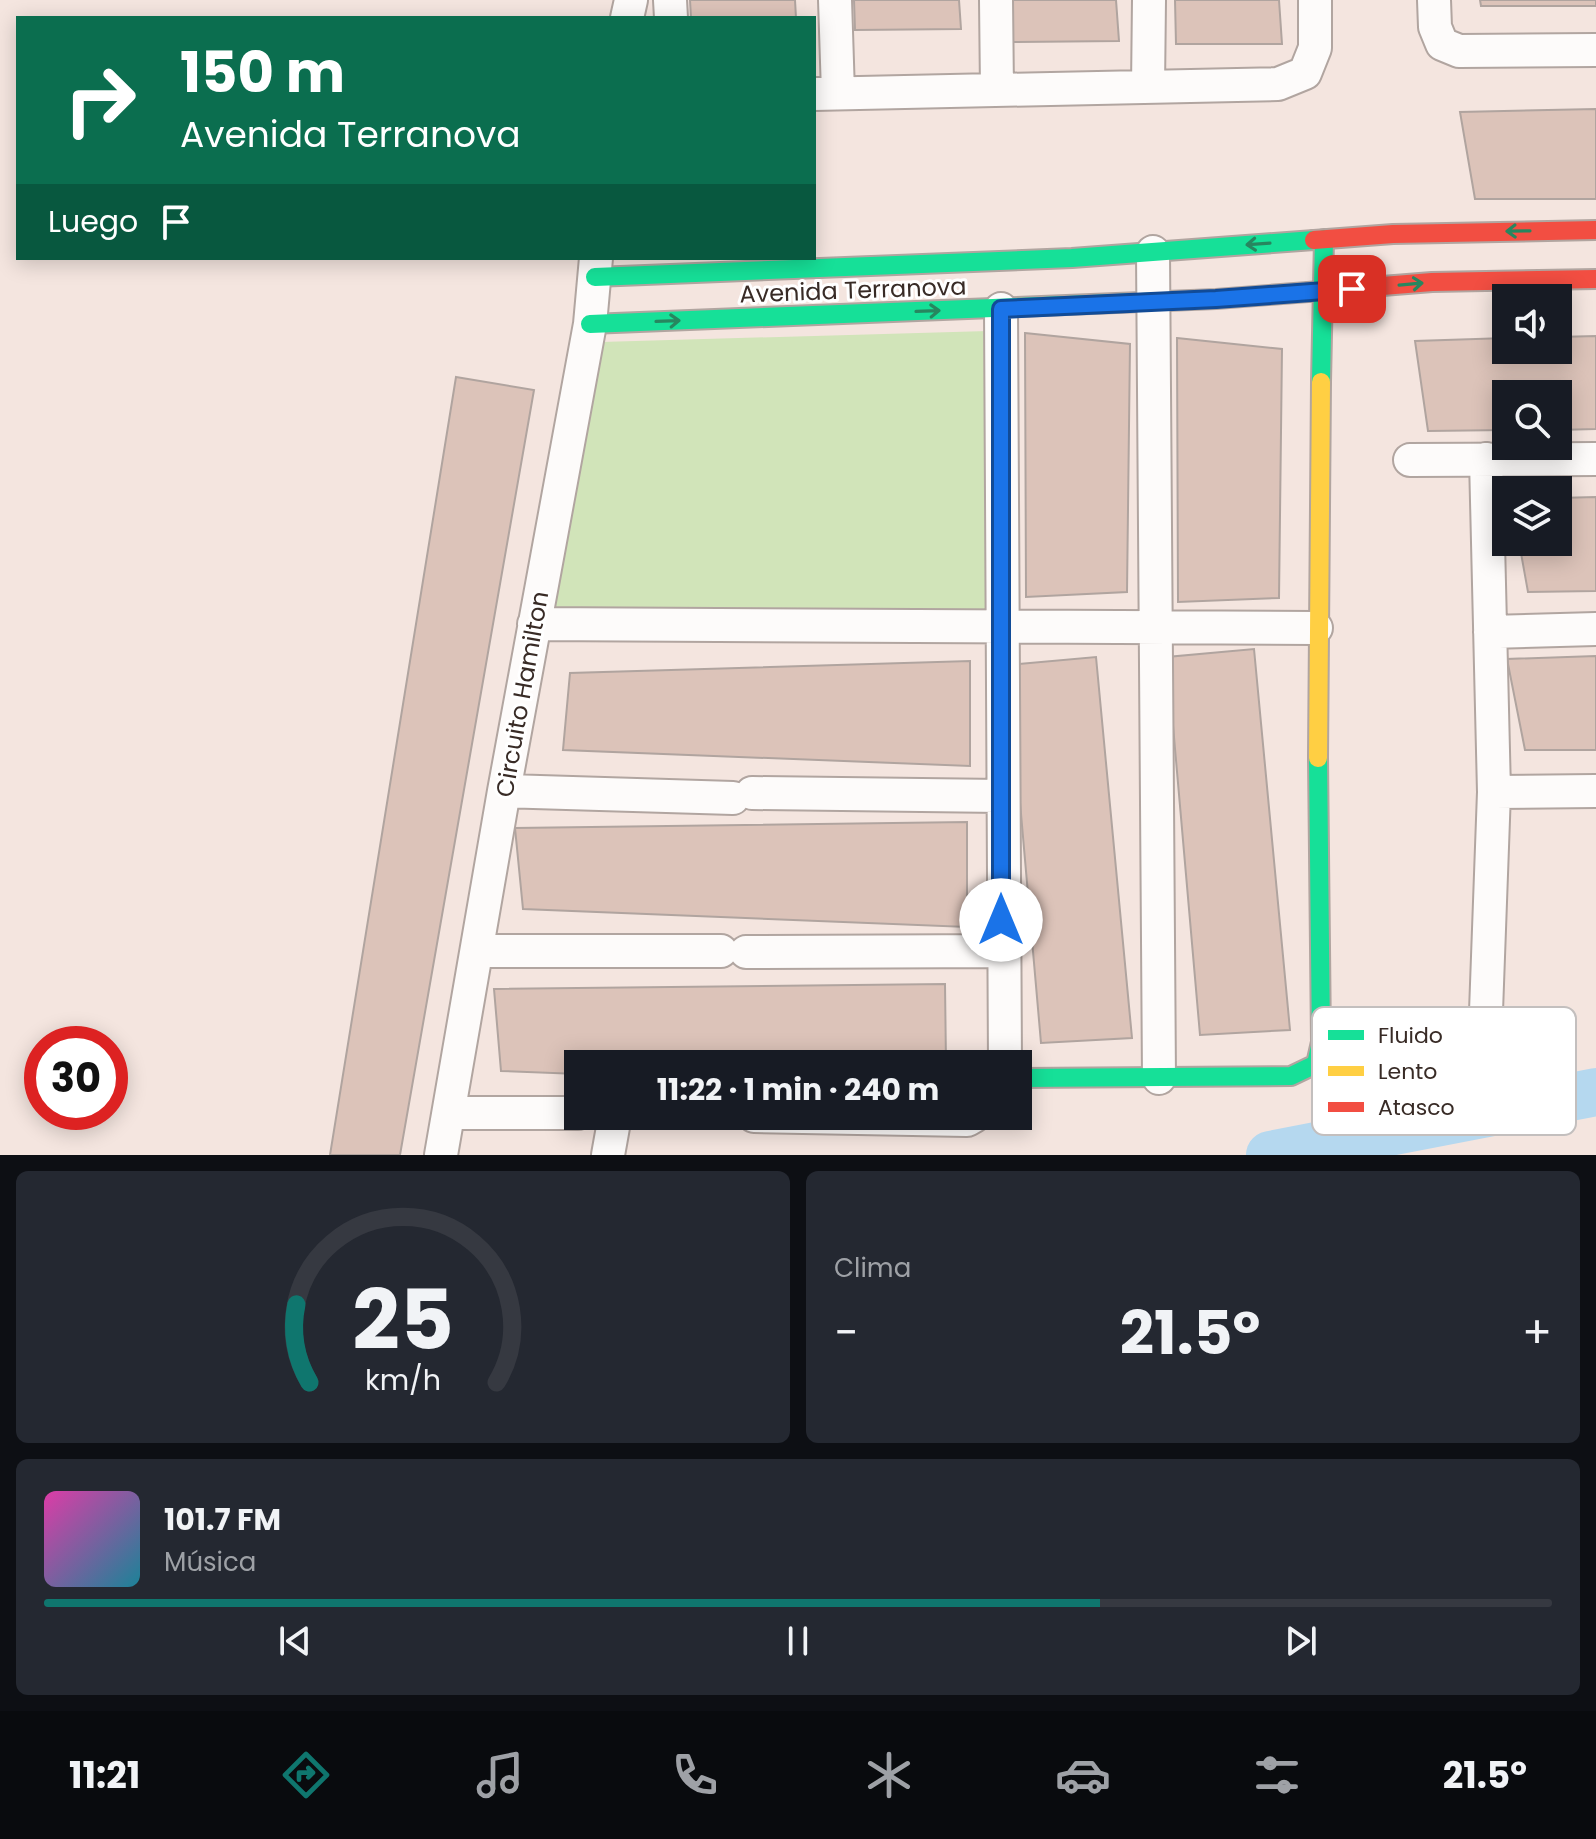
<!DOCTYPE html>
<html lang="es">
<head>
<meta charset="utf-8">
<style>
  body { margin:0; font-family:Poppins,sans-serif; background:#242831; color:#f1f3f6; height:100vh; display:flex; flex-direction:column; font-size:30px; white-space:nowrap }
  * { box-sizing:border-box; margin:0 }
  p { font-size:26px; color:#9ea1a6 }
  .icon { flex:none; width:44px; height:44px; fill:none; stroke:currentColor; stroke-width:2; stroke-linecap:round; stroke-linejoin:round }
  .map { position:relative; height:1155px; overflow:hidden }
  .drawer { display:flex; flex-direction:column; gap:16px; padding:16px; background:#0d0f14; flex:1 }
  .drawer>* { flex:none }
  .hud { position:absolute; left:16px; top:16px; width:800px; height:244px; border-radius:0px; box-shadow:0 4px 20px #0003; background:#0b6e4f; color:#fff; overflow:hidden }
  .fabs { position:absolute; left:1492px; top:284px; display:grid; gap:16px }
  .fabs a { display:grid; place-items:center; width:80px; height:80px; border-radius:0px; background:#171b24; box-shadow:0 4px 20px #0003; font-size:40px }
  .speed { position:absolute; left:24px; top:1026px; display:flex; gap:16px; font-size:40px; font-weight:700; text-align:center }
  .speed>* { display:grid; place-content:center; width:104px; height:104px; border-radius:50%; background:#171b24; box-shadow:0 4px 20px #0003; line-height:1 }
  .speed .limit { border:12px solid #d22; background:#fff; color:#111 }
  .pin { position:absolute; display:grid; place-items:center; width:68px; height:68px; color:#fff; margin:-34px; border-radius:16px; box-shadow:0 4px 12px #0006 }
  .me { position:absolute; width:88px; margin:-44px; rotate:0deg; stroke-linejoin:round; filter:drop-shadow(0 0 6px #0008) }
  .turn { display:flex; align-items:center; gap:28px; height:168px; padding:0 32px; font-size:36px }
  .turn .icon { width:104px; height:104px; stroke-width:2.5 }
  .turn b { display:block; font-size:56px; line-height:68px }
  .then { display:flex; align-items:center; height:76px; padding:0 32px; background:#0003; gap:16px; font-size:30px }
  .big { font-size:60px; font-weight:700; line-height:1.1 }
  .drawer .card { flex:1; display:flex; flex-direction:column; justify-content:center; gap:12px; min-width:0; padding:0 28px; border-radius:12px; background:#242831 }
  .drawer .dial { align-items:center; gap:0 }
  .dial svg { height:208px; overflow:visible; fill:none; stroke:#363941; stroke-width:7; stroke-linecap:round; text-anchor:middle }
  .dial text { fill:#f1f3f6; stroke:none }
  .song { display:flex; align-items:center; gap:24px }
  .cover { width:96px; height:96px; border-radius:12px; background:linear-gradient(135deg,hsl(320 70% 55%),hsl(190 70% 35%)) }
  .played { height:8px; border-radius:4px; background:linear-gradient(90deg,#0f766e 70%,#363941 70%) }
  .keys { display:flex; justify-content:space-around; direction:ltr }
  .heat { display:flex; justify-content:space-between; align-items:center; font-size:44px; direction:ltr }
  .drawer .tiles { flex:1; display:grid; gap:16px; grid-template-columns:1fr 1fr }
  .card:last-child { grid-column:span 2 }
  .trip { position:absolute; left:564px; top:1050px; width:468px; height:80px; border-radius:0px; background:#171b24; box-shadow:0 4px 20px #0003; font-weight:700; line-height:80px; text-align:center }
  .dock { display:flex; height:128px; justify-content:space-around; align-items:center; background:#090b0e; color:#9ea1a6 }
  .dock .icon { width:56px; height:56px }
  .dock .active { color:#0f766e }
  .dock b { font-size:36px; color:#f1f3f6 }
  .map>svg:first-child { display:block }
</style>
</head>
<body>
<div class="map">
<svg width="1596" height="1155" viewBox="0 0 1596 1155">
  <rect width="100%" height="100%" fill="#f4e5df"/>
  <path fill="#d1e4b9" d="M988,331L989,617L547,618L601,342Z"/>
  <g fill="none" stroke-linecap="round" stroke-linejoin="round">
    <path stroke="#b5d8ef" stroke-width="48" d="M1270,1155L1596,1092"/>
  </g>
  <path fill="#dcc3b9" stroke="#b0a49f" stroke-width="2" d="M690,0H795L796,18H691Z
    M854,0H959L961,29L855,30Z
    M1012,0H1116L1119,41L1013,42Z
    M1175,0H1279L1282,44H1176Z
    M1480,0H1596V6H1481Z
    M1596,109V199H1475L1460,112Z
    M1025,333L1130,344L1127,592L1026,597Z
    M1596,336V429L1558,430V394H1506V430L1428,431L1415,341L1506,338V350H1558V337Z
    M1177,338L1282,349L1279,598L1178,602Z
    M456,377L534,390L400,1155H330Z
    M1596,497V591L1528,592L1519,542H1558V498Z
    M1254,649L1290,1030L1200,1035L1167,657Z
    M1596,656V750H1525L1507,659Z
    M1096,657L1132,1038L1041,1043L1008,665Z
    M970,661V766L563,750L570,673Z
    M967,822V927L523,909L515,828Z
    M945,984L946,1064H578V1074L501,1071L494,989Z"/>
  <g fill="none" stroke-linecap="round" stroke-linejoin="round">
    <defs>
      <path id="street" d="M670,0L671,18
        M835,0L838,93
        M996,0L997,90
        M1434,0L1435,27L1442,44L1459,51L1596,50
        M627,18L631,0
        M1148,87L1149,0
        M814,94L1278,84L1305,73L1315,48V0
        M1153,252L1159,1078
        M1001,309L1005,1064
        M1410,460L1596,459
        M534,624L1316,628
        M1490,632L1596,629
        M504,791L733,798
        M1494,792L1596,791
        M752,793L1001,796
        M478,951H721
        M746,952L1002,951
        M1483,1094L1494,792L1486,459
        M450,1113H578
        M754,1116L967,1120L974,1116
        M441,1155L504,791L590,324L596,258
        M608,1155L615,1116"/>
      <path id="fast" d="M595,277L1072,258L1314,240
        M590,324L1216,299L1308,292
        M1321,382L1324,239
        M1018,1078L1291,1076L1316,1064L1321,1042L1318,758"/>
      <path id="slow" d="M1318,758L1321,382"/>
      <path id="jam" d="M1314,240L1393,234L1596,230
        M1308,292L1432,282L1596,279"/>
    </defs>
    <use href="#street" stroke="#b1a5a0" stroke-width="36"/>
    <use href="#fast" stroke="#b1a5a0" stroke-width="22"/>
    <use href="#slow" stroke="#b1a5a0" stroke-width="22"/>
    <use href="#jam" stroke="#b1a5a0" stroke-width="22"/>
    <use href="#street" stroke="#fdfbfa" stroke-width="32"/>
    <use href="#fast" stroke="#16e098" stroke-width="18"/>
    <use href="#slow" stroke="#ffcf43" stroke-width="18"/>
    <use href="#jam" stroke="#f24e42" stroke-width="18"/>
  </g>
  <defs><path id="oneway-shaft" d="M-6 0H5M1.5-3L5.5 0L1.5 3" fill="none" stroke-width="1.6" stroke-linecap="round" stroke-linejoin="round" transform="scale(2)"/></defs>
  <g stroke="#27865f">
    <use href="#oneway-shaft" transform="translate(1518 231) rotate(179)"/>
    <use href="#oneway-shaft" transform="translate(1258 244) rotate(176)"/>
    <use href="#oneway-shaft" transform="translate(1411 284) rotate(-5)"/>
    <use href="#oneway-shaft" transform="translate(928 311) rotate(-2)"/>
    <use href="#oneway-shaft" transform="translate(668 321) rotate(-2)"/>
  </g>
  <g fill="none" stroke-linecap="round" stroke-linejoin="round">
    <defs>
      <path id="route" d="M1001,920V309L1216,299L1352,289"/>
    </defs>
    <use href="#route" stroke="#114b97" stroke-width="20"/>
    <use href="#route" stroke="#1a73e8" stroke-width="14"/>
  </g>
  <g text-anchor="middle" dominant-baseline="central" stroke-width="6" stroke-linejoin="round" paint-order="stroke">
    <g font-size="24" fill="#382b26" stroke="#fff">
      <text transform="translate(853 290) rotate(-2)">Avenida Terranova</text>
      <text transform="translate(522 694) rotate(-80)">Circuito Hamilton</text>
    </g>
  </g>
  <rect x="1312" y="1007" width="264" height="128" rx="12" fill="#fff" stroke="#c3bfbe" stroke-width="2"/>
  <rect x="1328" y="1030" width="36" height="10" fill="#16e098"/>
  <rect x="1328" y="1066" width="36" height="10" fill="#ffcf43"/>
  <rect x="1328" y="1102" width="36" height="10" fill="#f24e42"/>
  <g font-size="22" fill="#382b26">
    <text x="1378" y="1043">Fluido</text>
    <text x="1378" y="1079">Lento</text>
    <text x="1378" y="1115">Atasco</text>
  </g>
</svg>
<div class="fabs">
<a><svg class="icon" aria-label="sound" viewBox="0 0 24 24"><path d="M4 9h4l5-4v14l-5-4H4zM17 9q2 3 0 6"/></svg></a>
<a><svg class="icon" aria-label="search" viewBox="0 0 24 24"><circle cx="10" cy="10" r="6"/><path d="M15 15l6 6"/></svg></a>
<a><svg class="icon" aria-label="layers" viewBox="0 0 24 24"><path d="M12 4l9 5-9 5-9-5zM3 14l9 5 9-5"/></svg></a>
</div>
<div class="speed"><div class="limit">30</div></div>
<div class="pin" style="left:1352px;top:289px;background:#d93025"><svg class="icon" aria-label="arrive" viewBox="0 0 24 24"><path d="M6 21V4h12l-3 4 3 4H6"/></svg></div>
<svg class="me" style="left:1001px;top:920px" viewBox="-20 -20 40 40"><circle r="19" fill="#fff"/><path d="M0-13L10 11 0 6-10 11z" fill="#1a73e8"/></svg>
<div class="trip">11:22 · 1 min · 240 m</div>
<div class="hud">
<div class="turn"><svg class="icon" aria-label="right" viewBox="0 0 24 24"><path d="M7 20v-9h11M14 6l5 5-5 5"/></svg><div><b>150 m</b>Avenida Terranova</div></div>
<div class="then">Luego<svg class="icon" aria-label="arrive" viewBox="0 0 24 24"><path d="M6 21V4h12l-3 4 3 4H6"/></svg></div>
</div>
</div>
<section class="drawer">
<div class="tiles">
<div class="card dial"><svg viewBox="0 0 100 80">
<path d="M14 69A42 42 0 1 1 86 69"/>
<path d="M14 69A42 42 0 0 1 9 39" stroke="#0f766e"/>
<text x="50" y="56" font-size="32" font-weight="700">25</text>
<text x="50" y="72" font-size="11">km/h</text>
</svg></div>
<div class="card"><p>Clima</p>
<div class="heat"><a>−</a><b class="big">21.5°</b><a>+</a></div>
</div>
<div class="card">
<div class="song"><i class="cover"></i><div><b>101.7 FM</b><p>Música</p></div></div>
<div class="played"></div>
<div class="keys"><svg class="icon" aria-label="previous" viewBox="0 0 24 24"><path d="M18 5L8 12l10 7zM5 5v14"/></svg><svg class="icon" aria-label="pause" viewBox="0 0 24 24"><path d="M8 5v14M16 5v14"/></svg><svg class="icon" aria-label="next" viewBox="0 0 24 24"><path d="M6 5l10 7-10 7zM19 5v14"/></svg></div>
</div>
</div>
</section>
<nav class="dock">
<b>11:21</b>
<svg class="icon active" aria-label="directions" viewBox="0 0 24 24"><path d="M12 3l9 9-9 9-9-9zM9 14v-3h6M13 9l2 2-2 2"/></svg>
<svg class="icon" aria-label="music" viewBox="0 0 24 24"><path d="M9 18V5l10-2v13"/><circle cx="6" cy="18" r="3"/><circle cx="16" cy="16" r="3"/></svg>
<svg class="icon" aria-label="phone" viewBox="0 0 24 24"><path d="M5 4h4l2 5-3 2q2 4 5 5l2-3 5 2v4C11 20 4 13 5 4z"/></svg>
<svg class="icon" aria-label="climate" viewBox="0 0 24 24"><path d="M12 3v18M4 7l16 10M4 17L20 7"/></svg>
<svg class="icon" aria-label="car" viewBox="0 0 24 24"><path d="M5 17H2v-5l4-1 3-4h7l3 4 3 1v5h-3M9 17h6M6 11h13"/><circle cx="7" cy="17" r="2"/><circle cx="17" cy="17" r="2"/></svg>
<svg class="icon" aria-label="filters" viewBox="0 0 24 24"><path d="M4 7h16M4 17h16"/><circle cx="9" cy="7" r="2"/><circle cx="15" cy="17" r="2"/></svg>
<b>21.5°</b>
</nav>
</body>
</html>
